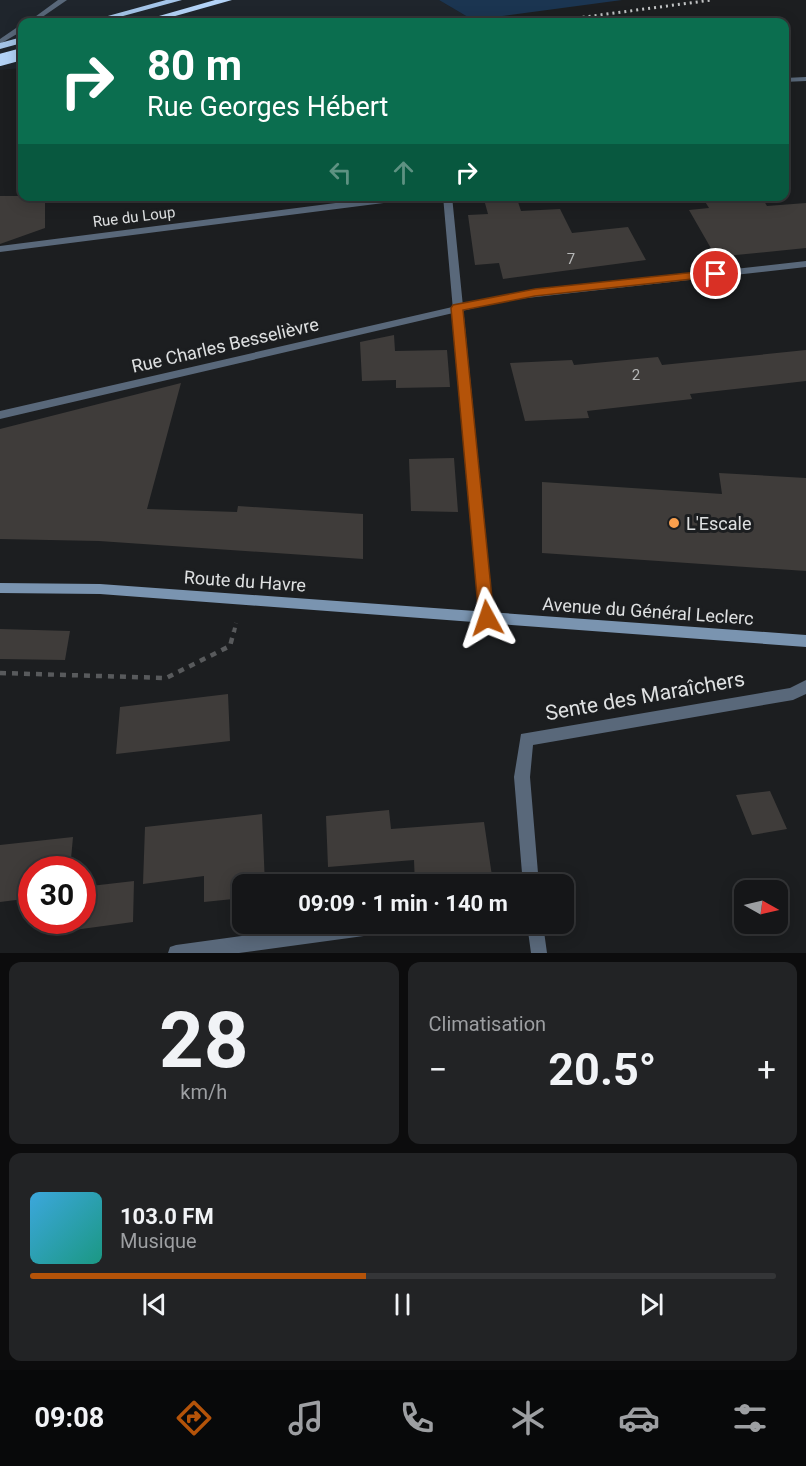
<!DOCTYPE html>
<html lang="fr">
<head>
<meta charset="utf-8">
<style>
  body { margin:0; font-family:Roboto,sans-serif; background:#222325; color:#f1f3f6; height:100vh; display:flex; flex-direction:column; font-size:22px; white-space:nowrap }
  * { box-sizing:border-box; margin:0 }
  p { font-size:20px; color:#9d9fa2 }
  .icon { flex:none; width:33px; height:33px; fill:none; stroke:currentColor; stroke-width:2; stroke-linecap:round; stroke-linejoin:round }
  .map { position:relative; height:953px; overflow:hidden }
  .panel { display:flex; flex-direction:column; gap:9px; padding:9px; background:#0c0c0d; flex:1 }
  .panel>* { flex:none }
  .banner { position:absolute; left:18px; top:18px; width:771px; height:183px; border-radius:12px; box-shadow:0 3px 15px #0003,0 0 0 2px #343537; background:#0b6e4f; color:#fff; overflow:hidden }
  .needle { width:39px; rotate:98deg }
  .tools { position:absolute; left:734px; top:880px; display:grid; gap:12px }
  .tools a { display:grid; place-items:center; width:54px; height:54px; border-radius:12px; background:#151618; box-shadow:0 3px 15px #0003,0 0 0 2px #343537; font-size:30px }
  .speed { position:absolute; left:18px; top:856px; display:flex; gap:12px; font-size:30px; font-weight:700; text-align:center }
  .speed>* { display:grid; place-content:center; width:78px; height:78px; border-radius:50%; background:#151618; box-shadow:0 3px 15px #0003,0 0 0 2px #343537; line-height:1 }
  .speed .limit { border:9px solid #d22; background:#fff; color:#111 }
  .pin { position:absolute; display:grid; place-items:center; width:51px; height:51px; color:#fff; margin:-26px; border:3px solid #fff; border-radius:50%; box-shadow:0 2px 6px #0007 }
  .me { position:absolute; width:66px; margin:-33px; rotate:355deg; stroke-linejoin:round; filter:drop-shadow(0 0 4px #0008) }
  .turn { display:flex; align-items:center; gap:21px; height:126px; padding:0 30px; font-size:27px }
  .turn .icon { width:78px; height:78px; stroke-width:2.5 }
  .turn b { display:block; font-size:42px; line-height:51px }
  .lanes { display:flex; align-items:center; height:57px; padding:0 30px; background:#0003; justify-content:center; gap:30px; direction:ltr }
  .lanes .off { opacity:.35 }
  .big { font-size:45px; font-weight:700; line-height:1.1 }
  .panel .widget { flex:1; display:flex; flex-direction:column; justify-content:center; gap:9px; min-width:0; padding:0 21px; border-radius:12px; background:#222325 }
  .panel .dial { align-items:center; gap:0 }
  .dial b { font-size:78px; line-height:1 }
  .song { display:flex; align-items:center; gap:18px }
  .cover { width:72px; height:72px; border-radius:9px; background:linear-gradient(135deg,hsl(200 70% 55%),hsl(170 70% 35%)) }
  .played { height:6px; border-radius:3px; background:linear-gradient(90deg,#b45309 45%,#343537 45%) }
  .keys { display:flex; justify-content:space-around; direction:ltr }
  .heat { display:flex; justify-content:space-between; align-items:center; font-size:33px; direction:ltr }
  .panel .tiles { flex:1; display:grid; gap:9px; grid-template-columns:1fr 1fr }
  .widget:last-child { grid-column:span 2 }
  .trip { position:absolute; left:232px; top:874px; width:342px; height:60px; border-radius:12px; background:#151618; box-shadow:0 3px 15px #0003,0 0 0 2px #343537; font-weight:700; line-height:60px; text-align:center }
  .dock { display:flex; height:96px; justify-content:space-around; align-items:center; background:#08090a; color:#9d9fa2 }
  .dock .icon { width:42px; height:42px }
  .dock .active { color:#b45309 }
  .dock b { font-size:27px; color:#f1f3f6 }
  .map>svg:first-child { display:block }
</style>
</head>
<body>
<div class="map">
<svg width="806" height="953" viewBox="0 0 806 953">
  <rect width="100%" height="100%" fill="#1c1e20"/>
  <path fill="#1f252c" d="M0,0H439L473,20L448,22H22V68L0,70Z"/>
  <path fill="#1b3551" d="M439,0H622L473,20Z"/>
  <path fill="#3f3c3a" d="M0,196H45V228L0,244Z
    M483,196H516L521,211L560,209L572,233L628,227L646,260L503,279L499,263L475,265L468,215L488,214Z
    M751,196H761L767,206L806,203V248L716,257L689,210L709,208L704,200Z
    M394,335L395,351L447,350L450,387L396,388V380L362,381L360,342Z
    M806,350V381L690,394L692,399L587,411L589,418L525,421L510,363L572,360L574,365L658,357L662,365Z
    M181,383L147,509L237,512L238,506L363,514V559L99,541L0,539V429Z
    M454,458L458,512L411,511L409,459Z
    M719,473L806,478V571L542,553V482L722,494Z
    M0,629L70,631L65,660L0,659Z
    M228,694L230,741L116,754L120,707Z
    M770,791L787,829L752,835L736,795Z
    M389,810L391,829L484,822L492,876L415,885L414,860L328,867L326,816Z
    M262,814L265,885H243V898L204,902V876L143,884L145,827Z
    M73,837L70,870H32V898L0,902V845Z
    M134,881L133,922L74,930V921H82V887Z"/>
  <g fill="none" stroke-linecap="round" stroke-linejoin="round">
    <path stroke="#585a5c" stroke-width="4" stroke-dasharray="4.5 4.5" stroke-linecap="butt" d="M234,632L236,623"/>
    <path stroke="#585a5c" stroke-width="4.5" stroke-dasharray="6 6" stroke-linecap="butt" d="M0,673L166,678L230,646L234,631"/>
    <path fill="#59687a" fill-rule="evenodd" d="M806,77V81L784,82V78Z
      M390,196H419L415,199L0,252V246Z
      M443,196H452L494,618L492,622L487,624L482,622L480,618Z
      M806,680V694L793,700L533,745L530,777L539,885H523L514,777L521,734L790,688Z
      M330,924H401L399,930L393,932L239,953H168L170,947L176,945Z
      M527,924H543L547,953H531Z"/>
    <path fill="#59687a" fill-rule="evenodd" d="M58,0H67L35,22H28Z
      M19,26H22V31L0,44V39Z
      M806,261V267L509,300L0,419V411L509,294Z"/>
    <path fill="#7a94b0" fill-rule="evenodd" d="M0,583L100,584L806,635V647L100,594L0,593Z"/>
    <path fill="#a4c4e8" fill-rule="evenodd" d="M166,0H182L101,22H86Z
      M22,37V43L0,49V43Z"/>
    <path fill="#b3d3f7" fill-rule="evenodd" d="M215,0H232L154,22H138Z"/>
    <path stroke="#c1c3c4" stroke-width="3" stroke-dasharray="2 4" stroke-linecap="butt" d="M547,22L712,0
      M0,59H22"/>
    <path stroke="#b3d3f7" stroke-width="12" d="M0,60L22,54"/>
  </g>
  <path fill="#b45309" stroke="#753606" stroke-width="1.5" d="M716,270L720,271V276L535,296L463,310L494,618L492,622L487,624L481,622L479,618L451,308L453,305L535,289Z"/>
  <circle fill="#f99f4d" stroke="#1c1e20" stroke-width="2" cx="674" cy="523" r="6"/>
  <g text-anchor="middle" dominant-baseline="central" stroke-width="6" stroke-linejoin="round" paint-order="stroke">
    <g font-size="15" fill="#dee0e1" stroke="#1c1e20">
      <text transform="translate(134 217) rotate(-7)">Rue du Loup</text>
    </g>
    <g font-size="15" fill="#b6b7b7">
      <text x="571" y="259">7</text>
      <text x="636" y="375">2</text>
    </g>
    <g font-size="18" fill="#dee0e1" stroke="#1c1e20">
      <text transform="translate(225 345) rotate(-13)">Rue Charles Besselièvre</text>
      <text transform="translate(245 581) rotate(4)">Route du Havre</text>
      <text transform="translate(648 611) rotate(4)">Avenue du Général Leclerc</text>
    </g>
    <g font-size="18" fill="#dee0e1" stroke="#1c1e20" text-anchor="start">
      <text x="686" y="523">L'Escale</text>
    </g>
    <g font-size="21" fill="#dee0e1" stroke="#1c1e20">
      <text transform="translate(645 696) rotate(-10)">Sente des Maraîchers</text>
    </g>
  </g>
</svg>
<div class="tools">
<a><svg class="needle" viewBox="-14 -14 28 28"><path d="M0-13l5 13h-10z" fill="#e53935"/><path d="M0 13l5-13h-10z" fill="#9d9fa2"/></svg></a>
</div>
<div class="speed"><div class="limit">30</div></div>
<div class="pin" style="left:716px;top:274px;background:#d93025"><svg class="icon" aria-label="arrive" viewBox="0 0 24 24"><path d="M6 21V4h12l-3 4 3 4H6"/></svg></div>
<svg class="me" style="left:487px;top:618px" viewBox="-20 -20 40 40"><path d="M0-17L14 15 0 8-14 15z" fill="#b45309" stroke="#fff" stroke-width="4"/></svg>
<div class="trip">09:09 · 1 min · 140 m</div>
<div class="banner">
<div class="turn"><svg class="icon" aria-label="right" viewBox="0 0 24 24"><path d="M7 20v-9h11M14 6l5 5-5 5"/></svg><div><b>80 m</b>Rue Georges Hébert</div></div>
<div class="lanes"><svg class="icon off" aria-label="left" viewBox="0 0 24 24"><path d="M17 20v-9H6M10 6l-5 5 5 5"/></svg><svg class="icon off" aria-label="ahead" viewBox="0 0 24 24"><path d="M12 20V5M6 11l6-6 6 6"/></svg><svg class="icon" aria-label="right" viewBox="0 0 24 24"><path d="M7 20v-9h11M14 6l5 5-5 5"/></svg></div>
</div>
</div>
<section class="panel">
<div class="tiles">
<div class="widget dial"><b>28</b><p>km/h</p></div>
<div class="widget"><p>Climatisation</p>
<div class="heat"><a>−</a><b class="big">20.5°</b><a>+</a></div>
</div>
<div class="widget">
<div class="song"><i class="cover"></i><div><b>103.0 FM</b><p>Musique</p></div></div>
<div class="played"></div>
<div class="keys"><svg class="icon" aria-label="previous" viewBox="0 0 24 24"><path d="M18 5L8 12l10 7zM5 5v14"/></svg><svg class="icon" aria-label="pause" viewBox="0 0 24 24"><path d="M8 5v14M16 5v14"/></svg><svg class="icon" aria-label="next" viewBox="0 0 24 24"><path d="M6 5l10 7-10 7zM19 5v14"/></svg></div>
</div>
</div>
</section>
<nav class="dock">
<b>09:08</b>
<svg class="icon active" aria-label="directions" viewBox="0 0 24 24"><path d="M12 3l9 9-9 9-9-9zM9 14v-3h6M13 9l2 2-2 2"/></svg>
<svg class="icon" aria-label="music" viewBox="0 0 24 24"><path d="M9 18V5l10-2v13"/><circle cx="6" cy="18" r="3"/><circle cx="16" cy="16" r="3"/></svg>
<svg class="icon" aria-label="phone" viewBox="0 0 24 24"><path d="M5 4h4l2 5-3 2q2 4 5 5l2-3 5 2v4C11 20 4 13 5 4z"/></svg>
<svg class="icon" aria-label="climate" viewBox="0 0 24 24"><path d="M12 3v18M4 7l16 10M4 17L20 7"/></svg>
<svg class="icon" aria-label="car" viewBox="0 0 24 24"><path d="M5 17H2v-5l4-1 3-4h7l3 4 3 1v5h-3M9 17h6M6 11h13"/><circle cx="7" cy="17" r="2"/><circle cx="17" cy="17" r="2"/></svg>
<svg class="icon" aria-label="filters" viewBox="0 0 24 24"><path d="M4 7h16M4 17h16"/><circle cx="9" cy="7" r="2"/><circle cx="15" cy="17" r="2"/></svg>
</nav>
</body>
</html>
